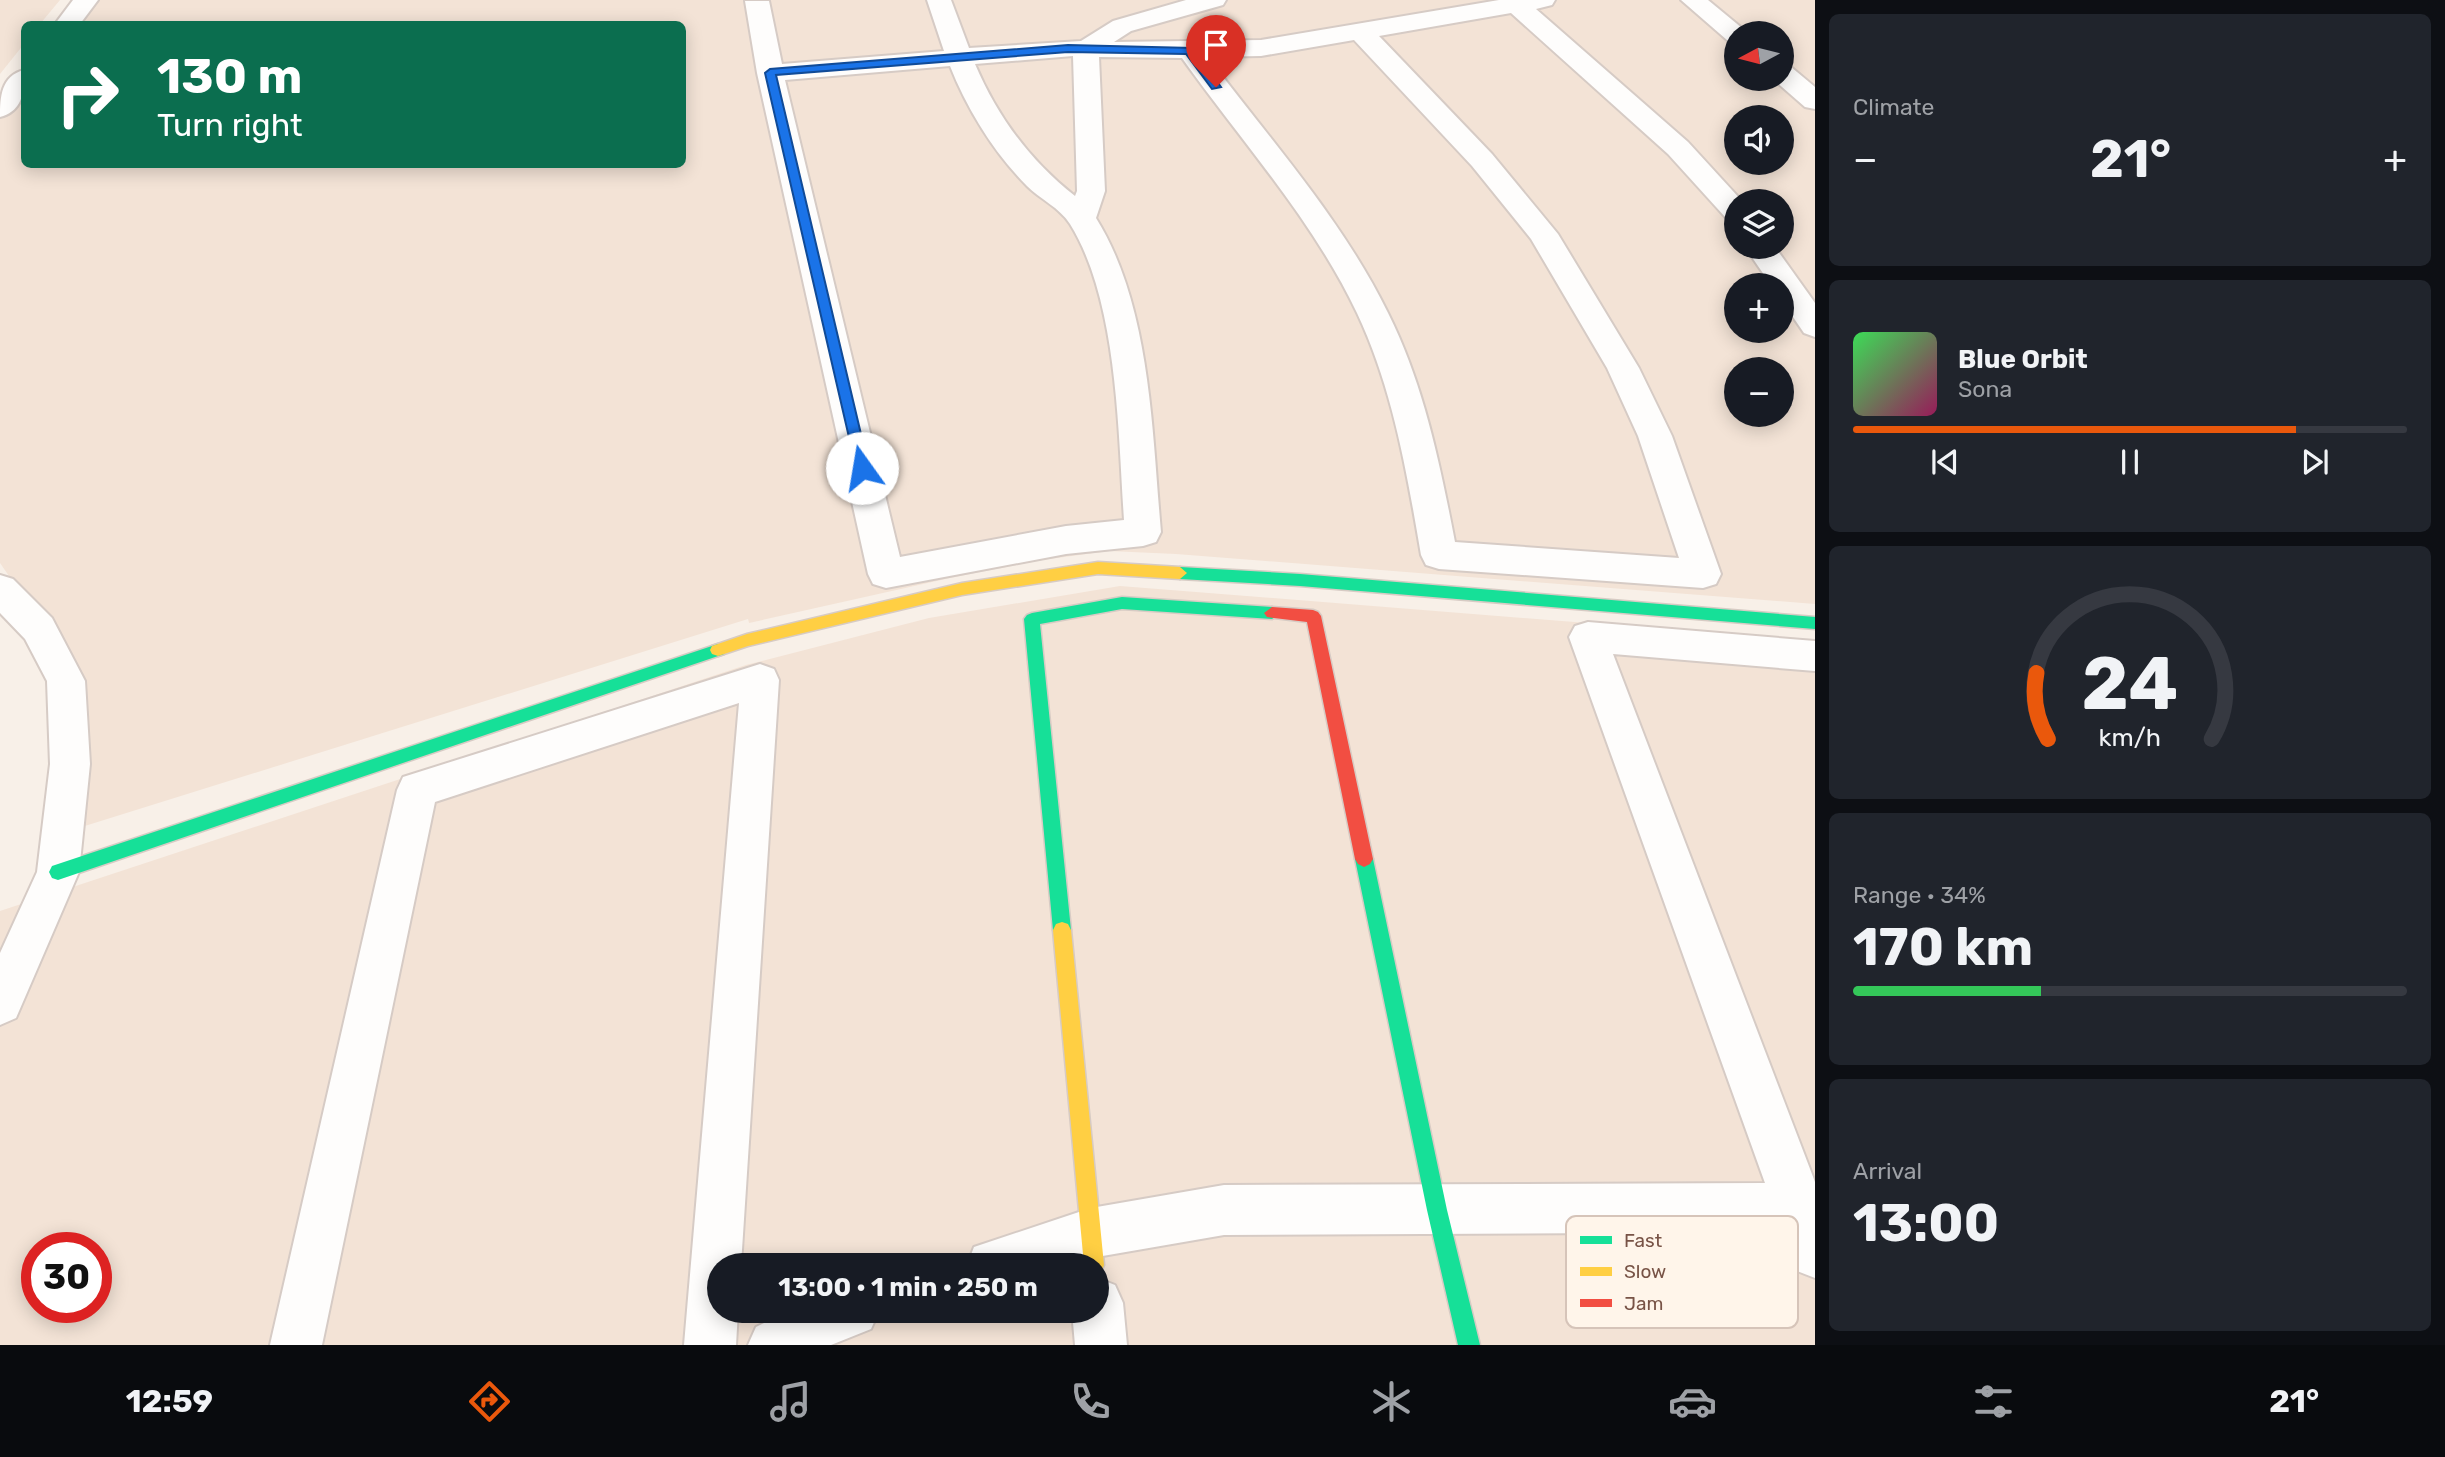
<!DOCTYPE html>
<html lang="en">
<head>
<meta charset="utf-8">
<style>
  body { margin:0; font-family:Rubik,sans-serif; background:#20242c; color:#f1f3f6; height:100vh; display:flex; flex-direction:column; font-size:26px; white-space:nowrap }
  * { box-sizing:border-box; margin:0 }
  p { font-size:23px; color:#9ea1a6 }
  .icon { flex:none; width:38px; height:38px; fill:none; stroke:currentColor; stroke-width:2; stroke-linecap:round; stroke-linejoin:round }
  .map { position:relative; flex:1; overflow:hidden }
  .side { display:flex; flex-direction:column; gap:14px; padding:14px; background:#0d0f14; width:630px }
  .side>* { flex:none }
  .banner { position:absolute; left:21px; top:21px; width:665px; height:147px; border-radius:10px; box-shadow:0 4px 18px #0003; background:#0b6e4f; color:#fff; overflow:hidden }
  .needle { width:46px; rotate:263deg }
  .controls { position:absolute; left:1724px; top:21px; display:grid; gap:14px }
  .controls a { display:grid; place-items:center; width:70px; height:70px; border-radius:50%; background:#171b24; box-shadow:0 4px 18px #0003; font-size:35px }
  .speed { position:absolute; left:21px; top:1232px; display:flex; gap:14px; font-size:35px; font-weight:700; text-align:center }
  .speed>* { display:grid; place-content:center; width:91px; height:91px; border-radius:50%; background:#171b24; box-shadow:0 4px 18px #0003; line-height:1 }
  .speed .limit { border:10px solid #d22; background:#fff; color:#111 }
  .pin { position:absolute; display:grid; place-items:center; width:60px; height:60px; color:#fff; margin:-72px -30px; border-radius:50% 50% 50% 0; rotate:-45deg; box-shadow:0 0 7px #0007 }
  .pin .icon { rotate:45deg }
  .me { position:absolute; width:77px; margin:-38px; rotate:347deg; stroke-linejoin:round; filter:drop-shadow(0 0 5px #0008) }
  .turn { display:flex; align-items:center; gap:24px; height:147px; padding:0 21px; font-size:32px }
  .turn .icon { width:91px; height:91px; stroke-width:2.5 }
  .turn b { display:block; font-size:49px; line-height:60px }
  .big { font-size:52px; font-weight:700; line-height:1.1 }
  .side .tile { flex:1; display:flex; flex-direction:column; justify-content:center; gap:10px; min-width:0; padding:0 24px; border-radius:10px; background:#20242c }
  .side .dial { align-items:center; gap:0 }
  .dial svg { height:182px; overflow:visible; fill:none; stroke:#363941; stroke-width:7; stroke-linecap:round; text-anchor:middle }
  .dial text { fill:#f1f3f6; stroke:none }
  .song { display:flex; align-items:center; gap:21px }
  .cover { width:84px; height:84px; border-radius:10px; background:linear-gradient(135deg,hsl(130 70% 55%),hsl(330 70% 35%)) }
  .played { height:7px; border-radius:4px; background:linear-gradient(90deg,#ea580c 80%,#363941 80%) }
  .keys { display:flex; justify-content:space-around; direction:ltr }
  .heat { display:flex; justify-content:space-between; align-items:center; font-size:38px; direction:ltr }
  .charge { height:10px; border-radius:5px; background:linear-gradient(90deg,#34c759 34%,#363941 0) }
  .trip { position:absolute; left:707px; top:1253px; width:402px; height:70px; border-radius:35px; background:#171b24; box-shadow:0 4px 18px #0003; font-weight:700; line-height:70px; text-align:center }
  .menu { display:flex; height:112px; justify-content:space-around; align-items:center; background:#090b0e; color:#9ea1a6 }
  .menu .icon { width:49px; height:49px }
  .menu .on { color:#ea580c }
  .menu b { font-size:32px; color:#f1f3f6 }
  main { display:flex; flex:1; min-height:0 }
  .map>svg:first-child { display:block }
</style>
</head>
<body>
<main>
<div class="map">
<svg width="1815" height="1345" viewBox="0 0 1815 1345">
  <rect width="100%" height="100%" fill="#f8f0e8"/>
  <path fill="#f3e3d6" fill-rule="evenodd" d="M0,0H60L40,24H24V44L0,74Z
    M95,0H1815V604L1176,554L1109,551L1042,560L950,578L749,623L748,619L72,830L70,664L0,563V119L24,88V164H682V24H76ZM1736,33H1782V79H1736ZM1736,117H1782V163H1736ZM1736,201H1782V247H1736ZM1736,285H1782V331H1736ZM1736,369H1782V415H1736Z
    M1120,586L1815,641V1345H0V911L746,665L929,618ZM37,1248H96V1307H37ZM719,1265H1097V1311H719Z"/>
  <g fill="none" stroke-linecap="round" stroke-linejoin="round">
    <defs>
      <path id="street" d="M73,0H98L80,24H55Z
        M927,0H951L969,48L1081,41L1113,21L1186,0H1226L1223,5L1131,31L1114,42L1261,40L1499,0H1555L1552,5L1536,9L1688,142L1742,201H1736V221L1726,218L1668,154L1511,13L1379,36L1492,154L1558,234L1639,368L1672,436L1721,574L1716,584L1703,588L1439,569L1426,565L1421,555C1407,473 1393,389 1357,313C1313,220 1241,141 1182,58L1099,57L1105,191L1096,218C1151,306 1152,432 1161,532L1156,542L1143,546L1066,554L886,588L873,584L868,574L757,73L745,1H769L782,64L944,51ZM1354,40L1472,166L1531,239L1607,368L1638,436L1679,558L1455,542C1440,464 1424,385 1388,313C1342,219 1270,140 1208,57L1261,56ZM1073,56L1077,191L1075,196C1030,161 997,116 975,64ZM950,66C967,109 994,153 1027,186C1040,199 1060,208 1070,224C1118,301 1118,432 1124,520L1066,526L900,557L785,80Z
        M1681,0H1708L1748,33H1736V43L1727,40Z
        M1782,65L1791,67L1815,87V109L1805,107L1773,79H1782Z
        M24,70C26,90 22,112 0,117C0,97 1,76 24,70Z
        M1745,247H1775L1815,303V337L1804,333L1782,301V285H1771Z
        M0,575L13,579L52,618L85,681L90,764L79,872L16,1018L0,1025V953L37,872L50,764L47,681L25,639L0,613Z
        M1588,622L1815,641V671L1613,654L1815,1182V1278L1797,1271L1782,1232L1224,1235L1091,1258L1068,1265H967L974,1247L1091,1208L1224,1185L1765,1183L1569,637L1575,626Z
        M760,664L774,669L779,680L741,1265H719V1311H738L736,1345H684L739,703L435,802L322,1345H270L397,790L403,777Z
        M1097,1278L1115,1285L1123,1303L1127,1345H1075L1072,1311H1097Z
        M789,1311H879L871,1329L831,1345H748L756,1327Z"/>
      <path id="fast" d="M1180,567L1300,574L1815,617V629L1300,586L1180,579L1173,573Z
        M1122,597L1272,607L1280,613L1272,619L1122,609L1040,624L1071,930L1068,936L1062,938L1056,936L1053,930L1024,619L1027,615L1032,613Z
        M718,644L724,646L726,650L724,654L58,880L52,878L49,872L52,866Z
        M1364,851L1370,854L1373,859L1447,1210L1480,1345H1458L1427,1210L1355,859L1358,854Z"/>
      <path id="slow" d="M1098,562L1180,567L1187,573L1180,579L1098,574L962,595L748,646L718,656L712,654L710,650L712,646L747,634L962,583Z
        M1062,922L1068,924L1071,930L1104,1265L1101,1272L1097,1274V1265H1084L1053,930L1056,924Z"/>
      <path id="jam" d="M1272,607L1313,610L1318,612L1321,616L1373,859L1370,864L1364,867L1358,864L1355,859L1307,622L1267,617L1264,613Z"/>
    </defs>
    <use href="#street" stroke="#d6cbc5" stroke-width="4"/>
    <use href="#fast" stroke="#d7cbc4" stroke-width="3"/>
    <use href="#slow" stroke="#d7cbc4" stroke-width="3"/>
    <use href="#jam" stroke="#d7cbc4" stroke-width="3"/>
    <use href="#street" fill="#fefdfc" fill-rule="evenodd"/>
    <use href="#fast" fill="#16e098" fill-rule="evenodd"/>
    <use href="#slow" fill="#ffcf43" fill-rule="evenodd"/>
    <use href="#jam" fill="#f24e42" fill-rule="evenodd"/>
  </g>
  <path fill="#1a73e8" stroke="#114b97" stroke-width="2" d="M1068,45L1193,48L1221,87L1212,89L1186,54L1068,52L776,75L869,468L867,472H857L765,73L770,69Z"/>
  <rect x="1566" y="1216" width="232" height="112" rx="10" fill="#fff5ea" stroke="#d6c4b9" stroke-width="2"/>
  <rect x="1580" y="1236" width="32" height="8" fill="#16e098"/>
  <rect x="1580" y="1267" width="32" height="9" fill="#ffcf43"/>
  <rect x="1580" y="1299" width="32" height="8" fill="#f24e42"/>
  <g font-size="19" fill="#785346">
    <text x="1624" y="1247">Fast</text>
    <text x="1624" y="1278">Slow</text>
    <text x="1624" y="1310">Jam</text>
  </g>
</svg>
<div class="controls">
<a><svg class="needle" viewBox="-14 -14 28 28"><path d="M0-13l5 13h-10z" fill="#e53935"/><path d="M0 13l5-13h-10z" fill="#9ea1a6"/></svg></a>
<a><svg class="icon" aria-label="sound" viewBox="0 0 24 24"><path d="M4 9h4l5-4v14l-5-4H4zM17 9q2 3 0 6"/></svg></a>
<a><svg class="icon" aria-label="layers" viewBox="0 0 24 24"><path d="M12 4l9 5-9 5-9-5zM3 14l9 5 9-5"/></svg></a>
<a>+</a>
<a>−</a>
</div>
<div class="speed"><div class="limit">30</div></div>
<div class="pin" style="left:1216px;top:87px;background:#d93025"><svg class="icon" aria-label="arrive" viewBox="0 0 24 24"><path d="M6 21V4h12l-3 4 3 4H6"/></svg></div>
<svg class="me" style="left:862px;top:468px" viewBox="-20 -20 40 40"><circle r="19" fill="#fff"/><path d="M0-13L10 11 0 6-10 11z" fill="#1a73e8"/></svg>
<div class="trip">13:00 · 1 min · 250 m</div>
<div class="banner">
<div class="turn"><svg class="icon" aria-label="right" viewBox="0 0 24 24"><path d="M7 20v-9h11M14 6l5 5-5 5"/></svg><div><b>130 m</b>Turn right</div></div>
</div>
</div>
<section class="side">
<div class="tile"><p>Climate</p>
<div class="heat"><a>−</a><b class="big">21°</b><a>+</a></div>
</div>
<div class="tile">
<div class="song"><i class="cover"></i><div><b>Blue Orbit</b><p>Sona</p></div></div>
<div class="played"></div>
<div class="keys"><svg class="icon" aria-label="previous" viewBox="0 0 24 24"><path d="M18 5L8 12l10 7zM5 5v14"/></svg><svg class="icon" aria-label="pause" viewBox="0 0 24 24"><path d="M8 5v14M16 5v14"/></svg><svg class="icon" aria-label="next" viewBox="0 0 24 24"><path d="M6 5l10 7-10 7zM19 5v14"/></svg></div>
</div>
<div class="tile dial"><svg viewBox="0 0 100 80">
<path d="M14 69A42 42 0 1 1 86 69"/>
<path d="M14 69A42 42 0 0 1 9 40" stroke="#ea580c"/>
<text x="50" y="56" font-size="32" font-weight="700">24</text>
<text x="50" y="72" font-size="11">km/h</text>
</svg></div>
<div class="tile"><p>Range · 34%</p><b class="big">170 km</b><div class="charge"></div></div>
<div class="tile"><p>Arrival</p><b class="big">13:00</b></div>
</section>
</main>
<nav class="menu">
<b>12:59</b>
<svg class="icon on" aria-label="directions" viewBox="0 0 24 24"><path d="M12 3l9 9-9 9-9-9zM9 14v-3h6M13 9l2 2-2 2"/></svg>
<svg class="icon" aria-label="music" viewBox="0 0 24 24"><path d="M9 18V5l10-2v13"/><circle cx="6" cy="18" r="3"/><circle cx="16" cy="16" r="3"/></svg>
<svg class="icon" aria-label="phone" viewBox="0 0 24 24"><path d="M5 4h4l2 5-3 2q2 4 5 5l2-3 5 2v4C11 20 4 13 5 4z"/></svg>
<svg class="icon" aria-label="climate" viewBox="0 0 24 24"><path d="M12 3v18M4 7l16 10M4 17L20 7"/></svg>
<svg class="icon" aria-label="car" viewBox="0 0 24 24"><path d="M5 17H2v-5l4-1 3-4h7l3 4 3 1v5h-3M9 17h6M6 11h13"/><circle cx="7" cy="17" r="2"/><circle cx="17" cy="17" r="2"/></svg>
<svg class="icon" aria-label="filters" viewBox="0 0 24 24"><path d="M4 7h16M4 17h16"/><circle cx="9" cy="7" r="2"/><circle cx="15" cy="17" r="2"/></svg>
<b>21°</b>
</nav>
</body>
</html>
